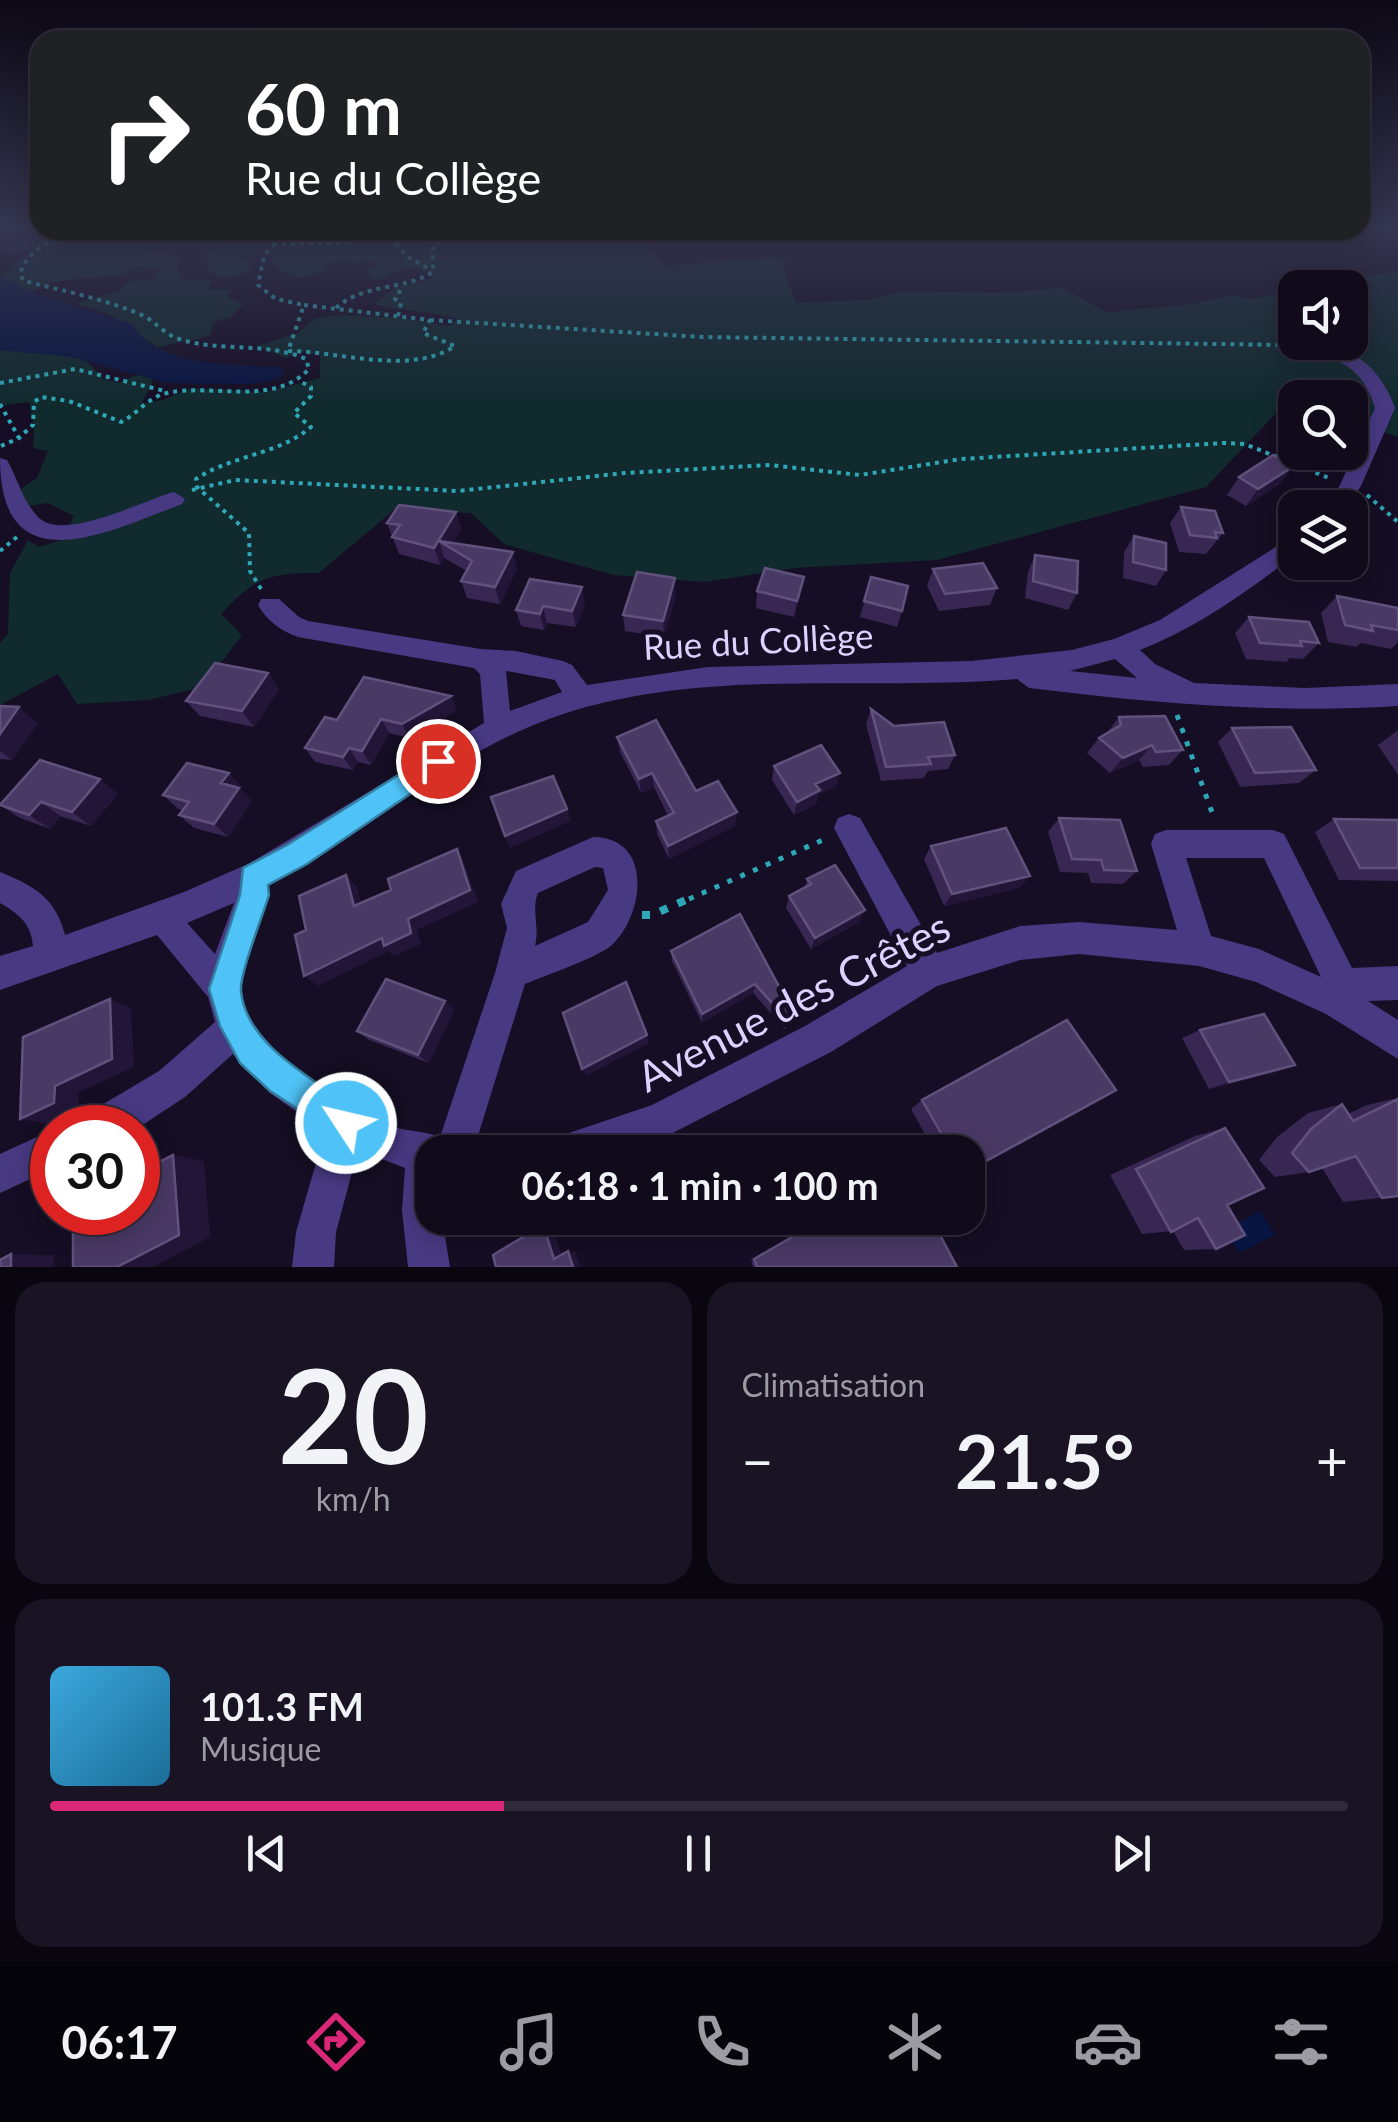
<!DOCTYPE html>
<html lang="fr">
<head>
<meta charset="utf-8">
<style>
  body { margin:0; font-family:Lato,sans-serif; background:#191324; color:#f1f3f6; height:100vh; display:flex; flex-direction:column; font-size:38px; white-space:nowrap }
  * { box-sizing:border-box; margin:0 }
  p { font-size:32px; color:#9c9aa3 }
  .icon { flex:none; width:55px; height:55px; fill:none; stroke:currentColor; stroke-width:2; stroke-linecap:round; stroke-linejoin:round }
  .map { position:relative; height:1267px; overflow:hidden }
  .panel { display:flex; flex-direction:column; gap:15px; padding:15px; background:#09060f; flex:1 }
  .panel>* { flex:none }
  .hud { position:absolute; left:30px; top:30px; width:1340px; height:210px; border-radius:30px; box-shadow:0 5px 25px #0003,0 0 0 2px #302b3a; background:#202124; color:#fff; overflow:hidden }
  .buttons { position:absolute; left:1278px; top:270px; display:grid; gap:20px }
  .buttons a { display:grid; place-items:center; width:90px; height:90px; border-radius:20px; background:#100a1b; box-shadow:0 5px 25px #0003,0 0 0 2px #302b3a; font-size:50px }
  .speed { position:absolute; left:30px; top:1105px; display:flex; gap:20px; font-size:50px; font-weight:700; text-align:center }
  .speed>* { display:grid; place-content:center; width:130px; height:130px; border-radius:50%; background:#100a1b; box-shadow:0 5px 25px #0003,0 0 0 2px #302b3a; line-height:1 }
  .speed .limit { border:15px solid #d22; background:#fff; color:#111 }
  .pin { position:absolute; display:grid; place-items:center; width:85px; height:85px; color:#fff; margin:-42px; border:5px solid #fff; border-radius:50%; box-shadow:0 2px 10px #0007 }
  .me { position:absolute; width:110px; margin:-55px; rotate:305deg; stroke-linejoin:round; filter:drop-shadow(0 0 8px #0008) }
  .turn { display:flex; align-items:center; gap:35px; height:210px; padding:0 50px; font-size:45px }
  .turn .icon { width:130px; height:130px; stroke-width:2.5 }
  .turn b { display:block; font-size:70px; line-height:85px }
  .big { font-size:75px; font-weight:700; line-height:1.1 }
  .panel .widget { flex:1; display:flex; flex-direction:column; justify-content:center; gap:15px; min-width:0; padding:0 35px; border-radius:30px; background:#191324 }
  .panel .dial { align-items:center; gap:0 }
  .dial b { font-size:130px; line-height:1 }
  .song { display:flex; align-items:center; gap:30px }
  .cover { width:120px; height:120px; border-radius:15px; background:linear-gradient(135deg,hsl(200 70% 55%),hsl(200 70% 35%)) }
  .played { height:10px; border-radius:5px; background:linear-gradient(90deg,#db2777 35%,#302b3a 35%) }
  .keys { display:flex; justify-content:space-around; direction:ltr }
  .heat { display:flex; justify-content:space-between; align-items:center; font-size:55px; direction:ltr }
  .panel .tiles { flex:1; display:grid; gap:15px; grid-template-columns:1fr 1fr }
  .widget:last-child { grid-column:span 2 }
  .trip { position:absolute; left:415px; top:1135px; width:570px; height:100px; border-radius:30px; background:#100a1b; box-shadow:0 5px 25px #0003,0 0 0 2px #302b3a; font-weight:700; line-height:100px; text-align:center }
  .tabs { display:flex; height:160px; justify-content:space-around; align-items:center; background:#06040b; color:#9c9aa3 }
  .tabs .icon { width:70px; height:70px }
  .tabs .selected { color:#db2777 }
  .tabs b { font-size:45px; color:#f1f3f6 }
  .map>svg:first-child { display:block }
</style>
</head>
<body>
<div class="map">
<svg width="1398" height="1267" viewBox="0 0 1398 1267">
  <rect width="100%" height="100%" fill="#150e24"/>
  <path fill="#112a2e" d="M49,230H247L262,240L260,249L242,258L253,263L247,273L223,278L208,271L207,253L222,246C199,235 166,239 143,252L183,257L176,267L183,279L212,280L208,289L232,290L227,297L243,304L231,317L213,322L210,335C193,343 176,340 158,348L109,314L76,304L121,290L127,282L155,278L159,268L132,266L126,274L51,282L31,292L1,277L28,251L9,252L3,248Z
    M296,230H633L664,266L778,257L786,263L783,267L796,303L869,300L901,291L996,293L1062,288L1107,312L1192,304L1233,295L1251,299L1295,290V342H1350V288L1299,287L1312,281L1398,272V437L1350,420V398H1295V411L1280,409L1206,487L937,560L795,568L704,582L613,575L504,544L471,513L395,509L319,573C269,572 254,579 221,614L242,635L203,687L148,700L77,704L58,674L0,705V643L8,634L10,573L28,540L39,547L61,540L74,516L48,503L15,508L9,497L37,478L48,451L33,448L34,427L29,402L0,406V345L82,355L103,379L119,383L137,375H149L153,382L142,403L163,400L191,388L265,392L320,378V355L301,352L286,358L256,346L298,333L314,319L335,315L404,318L449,326L458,319C430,310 401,312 374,304L396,287L434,278C419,264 398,266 382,280L371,277L367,269L379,263C361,258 348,265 329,261L326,271L299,278L278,269L268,250L293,243Z"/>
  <path fill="#091541" d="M0,276L31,292L132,324C160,369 233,364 279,367L284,372L278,379L251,384L167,383L71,357L0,350Z
    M1260,1211L1275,1235L1239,1253L1225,1229Z"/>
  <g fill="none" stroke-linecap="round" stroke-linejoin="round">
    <path stroke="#2ea8b6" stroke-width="4" stroke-dasharray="4 5" stroke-linecap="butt" d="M286,230L264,256L258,285L276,299L304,305
      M384,230L408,257L431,270
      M273,244L335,243L422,230
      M304,305L430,320L423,333L455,346C409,376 340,351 288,351Z
      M336,308C364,283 402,291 433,272V248L448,230
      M398,316L401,303L395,299L402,287
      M430,320L702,337L1292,345
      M0,383L75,369L165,391
      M0,404L19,438
      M1,446L19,438L33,425L34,402L41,397L69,401L121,422C137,414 148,397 167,393C213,383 273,407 309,369L306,359C266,341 218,353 176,338C164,333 155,322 144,316C106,299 64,291 24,281L20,274C29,245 61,237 88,230
      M192,490L235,480L458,491L625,473L770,465L860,475L961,459L1224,443L1245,444L1329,478
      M1367,495L1398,522
      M0,551L18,536
      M261,589L250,571L249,533L197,487L196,479C232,455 278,455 311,427L294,413L311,396V387L299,381"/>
    <path stroke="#2ea8b6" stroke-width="5" stroke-dasharray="5 9" stroke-linecap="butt" d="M1177,715L1214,818
      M689,899L825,839"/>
    <path stroke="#2ea8b6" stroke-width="8" stroke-dasharray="8 11" stroke-linecap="butt" d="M642,915H652L695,896"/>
    <path fill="#483983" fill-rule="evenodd" d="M1303,342C1348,342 1380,365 1395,408L1361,486L1346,508H1324L1340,485L1375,408C1364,369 1340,358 1303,350Z
      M0,458L7,460C18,479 22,500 38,517C63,543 143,500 174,492L185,499L182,504C109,531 0,588 0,458Z
      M1295,535V555C1246,592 1197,628 1140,650L1155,664L1194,683L1305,688L1398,684V706C1274,714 1152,703 1029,688L1017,679C863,692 697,665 549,719C447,756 364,836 268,886C266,922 240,953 241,989C243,1043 342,1106 388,1125C405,1132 423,1130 440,1137L495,973L507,928L501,904L516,871L593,837C653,837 645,914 612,945C599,957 544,976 525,984L473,1152H432V1218H442L450,1267H408L402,1210L405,1168L358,1150L336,1232L334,1267H292L296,1232L325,1132L270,1093L233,1054L185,1097L138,1128H79L85,1115L159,1071L215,1022L208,997L157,935L0,990V956L33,946C31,923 19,914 0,903V872C33,885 56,898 65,935L184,892L248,864L484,723L480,674L474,668L298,637C281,631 267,621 258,605L261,599H279L299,617L308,621L481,649L516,651L563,661L572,665L587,685L708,667L971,661L1072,650L1114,639L1160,620ZM1115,659L1137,678L1070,671ZM506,671L555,680L562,692L510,711ZM595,867L603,868L608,890L588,922L535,946C540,927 531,910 538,893ZM234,903L215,954L187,923Z
      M849,814L860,818L937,953L1020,926L1079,922L1177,930L1151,844L1155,834L1166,830H1273L1284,834L1352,968L1398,966V1000L1368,1001L1398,1020V1059L1326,1014L1256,982L1199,966L1079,954L1020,960L937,986L831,1052L659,1140L622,1152H549L554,1138L652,1105L805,1026L907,966L834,828L838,818ZM1186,858H1264L1321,977L1259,949L1211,936Z
      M52,1130V1169L0,1193V1154Z"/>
  </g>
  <path fill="#372752" d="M1239,477L1281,483L1246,506L1227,495Z
    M1181,507L1223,533L1206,554L1179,552L1170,523Z
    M456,512L461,529L453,543L517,569L500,604L467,598L461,581L467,571L444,558L440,565L399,554L387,523Z
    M1134,536L1166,570L1156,586L1123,578L1124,552Z
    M1035,555L1077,593L1068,610L1025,598L1028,572Z
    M933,569L997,588L990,605L939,611L927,586Z
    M871,577L902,611L897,627L860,617Z
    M530,579L585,604L576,627L547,623L544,630L521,626L516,610Z
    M757,591L801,594L794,617L756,608Z
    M676,595L664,637L625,631L623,615Z
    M1337,596L1398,608V642L1391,649L1361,643L1356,647L1328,642L1321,613Z
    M1249,617L1319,643L1303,659L1290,658L1286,662L1246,659L1235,633Z
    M268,673L279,689L254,727L200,716L186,701Z
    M0,706L38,723L12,760L0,759Z
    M871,709L894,726L955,755L948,769L928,771L924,778L881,781L866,724Z
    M457,710L410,738L389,733L371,765L358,762L353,770L315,762L305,748L337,720Z
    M1119,717L1183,750L1169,765L1143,767L1139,760L1110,773L1087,753L1099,738L1107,733Z
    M1232,728L1316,770L1299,783L1240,787L1218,742Z
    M1398,730V775L1378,745Z
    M617,737L696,791L735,826L669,859L657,834L656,821L668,816L654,787L641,793L620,752Z
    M774,766L836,786L819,794L816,804L794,815L772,780Z
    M242,787L240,789L252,801L228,837L194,828L179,815L183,810L178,809L163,795Z
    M118,794L91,826L60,816L50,829L20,818L0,805Z
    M1059,818L1137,871L1123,884L1091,883L1088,873L1060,872L1048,832Z
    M1334,819L1398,820V881L1339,880L1315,832Z
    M931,846L1030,876L1019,888L944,906L924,859Z
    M807,879L859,922L811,949L786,908L789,896L805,887Z
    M740,914L791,1024L785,1029L753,993L702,1023L672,961L671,951Z
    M445,1001L454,1010L429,1063L369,1040L357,1031Z
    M1200,1030L1295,1065L1273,1073L1209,1089L1182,1038Z
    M1398,1098V1196L1343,1202L1322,1168L1309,1172L1275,1177L1259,1160L1277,1137L1308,1113L1342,1104L1348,1114L1367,1105Z
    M922,1100L968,1152H935L911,1109Z
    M1225,1128L1227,1205L1216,1249L1184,1250L1173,1231L1142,1234L1110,1175L1195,1136Z
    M823,1218H931L957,1267H753L751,1260Z"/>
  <path fill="#221538" d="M1294,466L1281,483L1246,506L1258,489Z
    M456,512L461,529L450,548L439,541L444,558L440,565L434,548Z
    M513,552L517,569L500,604L495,587Z
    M804,577L801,594L794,617L797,601Z
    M675,578L676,595L664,637L663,621Z
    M582,587L585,604L576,627L572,611Z
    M543,606L547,623L544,630L540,614Z
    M268,673L279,689L254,727L242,711Z
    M451,696L457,710L410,738L402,724Z
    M19,707L38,723L12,760L0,751V734Z
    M381,719L389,733L371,765L362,751Z
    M1152,745L1139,760L1110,773L1123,758Z
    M349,748L358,762L353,770L343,757Z
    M229,773L242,787L240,789L252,801L228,837L214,824L221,783Z
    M652,773L654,787L641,793L639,779Z
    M840,773L836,786L819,794L816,804L794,815L797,802L815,784Z
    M100,779L118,794L91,826L72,812Z
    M41,802L60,816L50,829L29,815Z
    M567,809L571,821L510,848L505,836Z
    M737,812L735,826L669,859L668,846Z
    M457,849L464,862L478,902L417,930L421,944L394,956L389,951L318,986L304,976L382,938L408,919Z
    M346,875L357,887L365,918L354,906Z
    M1030,876L1019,888L944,906L952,894Z
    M865,910L859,922L811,949L815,938Z
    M755,984L753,993L702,1023V1014Z
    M110,999L131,1008L134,1067L79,1092L78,1110L46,1124L20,1119L55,1086Z
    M445,1001L454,1010L429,1063L418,1055Z
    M795,1016L791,1024L785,1029L788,1021Z
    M647,1035L649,1043L586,1076L582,1069Z
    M1295,1065L1273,1073L1209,1089L1229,1082Z
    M173,1155L204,1161L210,1237L153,1267H117Z
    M543,1225L553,1228L563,1260L554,1259Z
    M568,1251L576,1252L580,1267H573Z
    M11,1254L54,1255L53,1267H11Z"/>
  <path fill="#493965" stroke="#60517d" stroke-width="2.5" d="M1273,455L1294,466L1258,489L1239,477Z
    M399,505L456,512L434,548L392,537L400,525L387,523Z
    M1181,507L1215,511L1223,533L1215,532L1217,538L1190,535Z
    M1134,536L1166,543V570L1133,562Z
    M439,541L513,552L495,587L461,581L472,561Z
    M1035,555L1078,561L1077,593L1033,581Z
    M983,563L997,588L945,594L933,569Z
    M765,568L804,577L797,601L757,591Z
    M637,572L675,578L663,621L623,615Z
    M871,577L908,586L902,611L864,601Z
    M530,579L582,587L572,611L543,606L540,614L516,610Z
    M1337,596L1398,608V630L1371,625L1373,631L1345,625Z
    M1249,617L1309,622L1319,643L1300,641L1302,646L1260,643Z
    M215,663L268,673L242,711L186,701Z
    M364,677L451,696L402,724L381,719L362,751L349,748L343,757L305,748L325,717L337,720Z
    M0,706L19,707L0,734Z
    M871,709L894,726L944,722L955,755L928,757L931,764L886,767Z
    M1165,716L1183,750L1156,752L1152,745L1123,758L1099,738L1121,725L1119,717Z
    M656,720L696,791L718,781L737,812L668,846L656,821L674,813L652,773L639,779L617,737Z
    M1291,727L1316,770L1255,773L1232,728Z
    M821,745L840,773L815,784L820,790L797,802L774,766Z
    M40,760L100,779L72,812L41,802L29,815L0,805Z
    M187,763L229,773L221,783L239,788L214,824L179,815L189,802L163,795Z
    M553,776L567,809L505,836L491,797Z
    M1059,818L1120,820L1137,871L1104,870L1101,860L1072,859Z
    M1334,819L1398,820V868H1360Z
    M1006,828L1030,876L952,894L931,846Z
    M457,849L470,890L408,919L411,933L384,946L382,938L304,976L295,935L306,930L299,896L346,875L354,906L391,890L388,879Z
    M835,865L865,910L815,938L789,896L811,884L807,879Z
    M740,914L795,1016L788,1021L755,984L702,1014L671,951Z
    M386,979L445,1001L418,1055L357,1031Z
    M626,982L647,1035L582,1069L563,1013Z
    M110,999L112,1059L55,1086L54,1103L20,1119L23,1037Z
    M1264,1014L1295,1065L1229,1082L1200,1030Z
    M1067,1020L1116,1090L968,1171V1152H952L922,1100Z
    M1398,1099V1196L1382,1198L1356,1156L1309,1172L1292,1153L1311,1129L1342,1104L1353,1121Z
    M1225,1128L1264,1188L1227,1205L1245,1235L1216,1249L1198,1218L1171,1232L1136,1169Z
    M173,1155L179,1235L117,1267H73V1212H138V1173Z
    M825,1218H931L957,1267H757L754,1259Z
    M543,1225L554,1259L568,1251L573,1267H496L493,1255Z
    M11,1254V1267H0V1260Z"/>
  <linearGradient id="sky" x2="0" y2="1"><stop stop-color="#0c0814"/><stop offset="0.56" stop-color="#353650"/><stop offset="1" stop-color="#353650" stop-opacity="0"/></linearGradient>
  <rect width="1398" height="404" fill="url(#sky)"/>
  <path fill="#4fc3f7" stroke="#337fa1" stroke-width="2.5" d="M438,750L447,753L450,761L447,769L307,864L268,885L269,895C263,915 239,975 241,991C245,1033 286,1062 317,1083C334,1095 355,1104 363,1123L358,1135L346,1140L270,1091L240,1063L220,1026L209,989L240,895L243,868L287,845Z"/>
  <g text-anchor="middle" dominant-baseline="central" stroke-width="10" stroke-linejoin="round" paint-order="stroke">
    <g font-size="35" fill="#ded1ff" stroke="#150e24">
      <text transform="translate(758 640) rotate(-3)">Rue du Collège</text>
    </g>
    <g font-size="42" fill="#ded1ff" stroke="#150e24">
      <text transform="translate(793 1001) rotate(-27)">Avenue des Crêtes</text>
    </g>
  </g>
</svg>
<div class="buttons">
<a><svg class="icon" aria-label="sound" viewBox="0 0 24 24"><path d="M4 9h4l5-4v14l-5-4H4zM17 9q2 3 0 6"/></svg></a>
<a><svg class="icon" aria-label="search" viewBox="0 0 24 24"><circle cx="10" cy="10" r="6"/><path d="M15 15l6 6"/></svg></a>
<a><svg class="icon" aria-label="layers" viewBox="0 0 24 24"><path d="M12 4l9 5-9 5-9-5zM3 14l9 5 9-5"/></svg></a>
</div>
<div class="speed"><div class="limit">30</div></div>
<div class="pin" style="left:438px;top:761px;background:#d93025"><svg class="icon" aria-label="arrive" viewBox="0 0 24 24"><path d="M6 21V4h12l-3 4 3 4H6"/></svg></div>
<svg class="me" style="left:346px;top:1123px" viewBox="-20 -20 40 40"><circle r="17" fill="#4fc3f7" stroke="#fff" stroke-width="3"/><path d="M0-11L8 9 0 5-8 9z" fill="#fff"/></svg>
<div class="trip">06:18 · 1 min · 100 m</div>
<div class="hud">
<div class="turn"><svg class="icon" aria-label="right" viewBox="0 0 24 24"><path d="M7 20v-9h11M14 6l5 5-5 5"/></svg><div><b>60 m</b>Rue du Collège</div></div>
</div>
</div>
<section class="panel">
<div class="tiles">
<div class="widget dial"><b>20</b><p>km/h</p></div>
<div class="widget"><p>Climatisation</p>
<div class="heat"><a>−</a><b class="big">21.5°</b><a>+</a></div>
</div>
<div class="widget">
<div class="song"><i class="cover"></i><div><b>101.3 FM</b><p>Musique</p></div></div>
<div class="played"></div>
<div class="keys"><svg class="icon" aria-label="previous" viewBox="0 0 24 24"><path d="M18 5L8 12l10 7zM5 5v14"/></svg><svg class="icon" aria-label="pause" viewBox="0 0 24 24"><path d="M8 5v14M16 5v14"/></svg><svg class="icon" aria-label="next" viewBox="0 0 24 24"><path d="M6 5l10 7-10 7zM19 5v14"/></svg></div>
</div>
</div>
</section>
<nav class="tabs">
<b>06:17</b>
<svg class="icon selected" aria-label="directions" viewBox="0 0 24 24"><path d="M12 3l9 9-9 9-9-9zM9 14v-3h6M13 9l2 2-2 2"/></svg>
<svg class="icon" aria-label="music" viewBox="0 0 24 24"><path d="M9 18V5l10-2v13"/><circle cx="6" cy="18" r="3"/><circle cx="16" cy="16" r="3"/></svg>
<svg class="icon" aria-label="phone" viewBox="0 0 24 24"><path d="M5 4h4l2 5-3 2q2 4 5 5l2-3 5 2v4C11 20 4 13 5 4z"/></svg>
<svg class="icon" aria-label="climate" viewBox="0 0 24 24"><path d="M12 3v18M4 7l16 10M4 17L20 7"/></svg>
<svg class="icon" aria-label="car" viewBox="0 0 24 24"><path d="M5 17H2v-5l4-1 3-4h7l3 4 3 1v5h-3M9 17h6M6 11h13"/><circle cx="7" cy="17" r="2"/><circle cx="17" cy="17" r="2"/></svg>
<svg class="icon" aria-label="filters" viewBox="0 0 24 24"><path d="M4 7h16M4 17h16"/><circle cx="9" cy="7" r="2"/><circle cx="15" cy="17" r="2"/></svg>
</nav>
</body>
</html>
